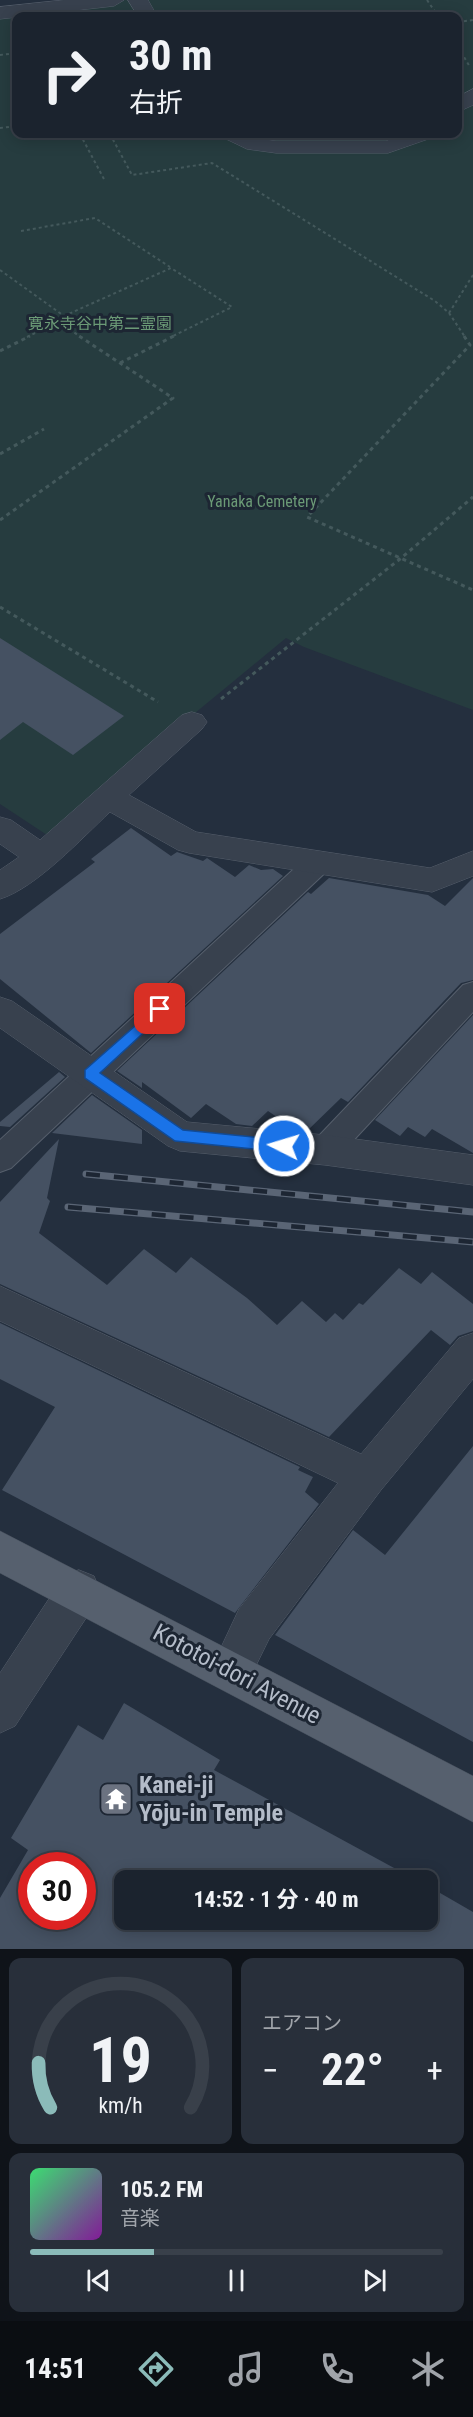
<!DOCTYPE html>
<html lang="ja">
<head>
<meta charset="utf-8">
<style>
  body { margin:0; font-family:"Roboto Condensed","Noto Sans JP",sans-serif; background:#282f3a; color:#f1f3f6; height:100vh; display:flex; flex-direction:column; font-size:22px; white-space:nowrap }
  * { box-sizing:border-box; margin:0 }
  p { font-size:20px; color:#a0a4aa }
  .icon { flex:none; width:33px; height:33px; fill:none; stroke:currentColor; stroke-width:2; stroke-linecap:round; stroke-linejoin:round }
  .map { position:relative; height:1949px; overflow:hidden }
  .drawer { display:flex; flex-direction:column; gap:9px; padding:9px; background:#0f1319; flex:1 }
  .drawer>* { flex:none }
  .guide { position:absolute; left:12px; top:12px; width:450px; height:126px; border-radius:12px; box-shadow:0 3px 15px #0003,0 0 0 2px #39404a; background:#1b232e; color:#f1f3f6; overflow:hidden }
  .speed { position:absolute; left:18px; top:1852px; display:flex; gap:12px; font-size:30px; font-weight:700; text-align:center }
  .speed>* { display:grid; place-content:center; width:78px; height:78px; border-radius:50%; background:#1b232e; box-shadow:0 3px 15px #0003,0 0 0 2px #39404a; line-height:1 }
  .speed .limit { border:9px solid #d22; background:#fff; color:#111 }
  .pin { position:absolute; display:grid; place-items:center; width:51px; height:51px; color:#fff; margin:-26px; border-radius:12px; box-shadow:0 3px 9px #0006 }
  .me { position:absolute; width:66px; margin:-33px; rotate:275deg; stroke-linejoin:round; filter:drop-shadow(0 0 4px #0008) }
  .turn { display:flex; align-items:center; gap:21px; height:126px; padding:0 18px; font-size:27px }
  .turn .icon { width:78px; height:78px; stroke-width:2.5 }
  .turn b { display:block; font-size:42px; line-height:51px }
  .big { font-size:45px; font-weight:700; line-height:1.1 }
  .drawer .widget { flex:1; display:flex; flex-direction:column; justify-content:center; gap:9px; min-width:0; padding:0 21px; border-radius:12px; background:#282f3a }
  .drawer .dial { align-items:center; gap:0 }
  .dial svg { height:156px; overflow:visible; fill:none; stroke:#39404a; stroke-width:7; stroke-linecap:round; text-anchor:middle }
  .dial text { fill:#f1f3f6; stroke:none }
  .song { display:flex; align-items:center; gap:18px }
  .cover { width:72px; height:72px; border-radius:9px; background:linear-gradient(135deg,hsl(140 70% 55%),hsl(290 70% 35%)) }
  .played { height:6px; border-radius:3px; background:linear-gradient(90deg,#8bbbb9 30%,#39404a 30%) }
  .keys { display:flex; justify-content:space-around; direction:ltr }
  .heat { display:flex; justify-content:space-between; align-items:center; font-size:33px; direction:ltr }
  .drawer .tiles { flex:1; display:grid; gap:9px; grid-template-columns:1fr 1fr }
  .widget:last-child { grid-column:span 2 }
  .trip { position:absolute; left:114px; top:1870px; width:324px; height:60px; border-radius:12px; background:#1b232e; box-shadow:0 3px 15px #0003,0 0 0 2px #39404a; font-weight:700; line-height:60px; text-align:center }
  .dock { display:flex; height:96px; justify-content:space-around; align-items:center; background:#0b0e12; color:#a0a4aa }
  .dock .icon { width:42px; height:42px }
  .dock .active { color:#8bbbb9 }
  .dock b { font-size:27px; color:#f1f3f6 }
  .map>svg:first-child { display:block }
</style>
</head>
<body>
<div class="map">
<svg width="473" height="1949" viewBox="0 0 473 1949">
  <rect width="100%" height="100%" fill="#242f3e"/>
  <path fill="#263c3f" d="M61,0H473V710L304,647L286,638L47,835L0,804V18L16,17V134H458V16H17L65,11Z"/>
  <path fill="#455162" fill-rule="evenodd" d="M0,638L124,716L73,755L23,722L0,740Z
    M131,828L171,856L177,852L203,861L207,858L235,877L249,865L261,870L273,869L283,876L91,1053L0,979V934L95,862L91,859Z
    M329,878L428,895L445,906L473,878V980L461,983L348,1102L341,1098L307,1131L296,1130L268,1111L252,1126L236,1124L206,1104L191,1118L142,1082V1088L117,1071L308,892L311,894Z
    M473,1015V1153L432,1129L425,1137L408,1127L400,1136L375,1120Z
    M59,1072L65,1077L10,1127L0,1126V1122Z
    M92,1095L142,1130V1144L52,1133Z
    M59,1139L47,1198L50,1201L39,1233L107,1285L144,1249L176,1273L191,1257L247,1298L277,1325L302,1301L326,1322L335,1313L343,1320L359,1303L363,1305L399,1268L421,1284L432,1272L473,1304V1331L458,1336L450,1345L431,1330L329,1437L0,1284V1202Z
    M0,1323L300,1467L298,1470L313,1477L305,1492L319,1504L235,1613L2,1490L55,1407L0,1379Z
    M473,1446V1742L275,1635L353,1530L385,1555Z
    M124,1703L220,1760L214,1770L418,1881H124V1920H428V1886L473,1912V1949H0V1898L28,1850L11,1838L78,1725L103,1740ZM32,1866H82V1917H32Z"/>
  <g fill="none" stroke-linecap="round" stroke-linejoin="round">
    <defs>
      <path id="lane" d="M318,853L328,856L332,863L328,870L11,1168L0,1172V1140L308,856Z
        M473,982V1012L336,1159L325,1163L314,1159L310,1150L314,1141L463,985Z"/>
      <path id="street" d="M64,0H124L114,6L0,19V7Z
        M128,0H148L157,16H138Z
        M473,89V105L458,112V97Z
        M221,134C240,132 256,139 276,141H386L406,134H434L431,138L388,153H276L247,149L224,138Z
        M192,712L202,715L207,722L202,729L129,795L196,832L430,868L473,851V876L432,892L189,853L178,850L110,812C82,838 36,888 0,899V870L19,857L0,844V817L11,820L40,840L182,715Z
        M0,997L12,1001L187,1122L325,1135L473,1155V1185L325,1165L180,1151L168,1146L0,1028Z
        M0,1286L361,1454L459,1338L473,1333V1379L381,1490L269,1639L246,1686L231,1692L216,1686L210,1671L239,1609L338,1483L0,1321Z
        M79,1570L94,1576L100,1591L94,1606L15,1726L0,1733V1673L64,1576Z"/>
      <path id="primary" d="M0,1531L473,1776V1822L0,1573Z"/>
    </defs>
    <use href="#lane" stroke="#565f6c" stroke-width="2"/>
    <use href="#street" stroke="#565f6c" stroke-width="1"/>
    <use href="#primary" stroke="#414a57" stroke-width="1"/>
    <path stroke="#44595c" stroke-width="2" stroke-dasharray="3 3" stroke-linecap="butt" d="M427,0L438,16
      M458,22L473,20
      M458,47L470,67
      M0,55L16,53
      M0,128L16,126
      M80,134L105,181
      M110,134L132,175L212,163L435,301L449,313L465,337
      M21,231L95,218L170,267
      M0,270L64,316L58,322
      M449,313L473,275
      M64,316L171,268L232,307L171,337
      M27,337L58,322L81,337"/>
    <path stroke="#44595c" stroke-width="3" stroke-dasharray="4 4" stroke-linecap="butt" d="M464,336L470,345L307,517L473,590
      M0,351L30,336
      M120,363L174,336
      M0,454L44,429
      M0,520L173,398L79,336
      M0,607L158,702
      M221,699L400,559L473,497"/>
    <use href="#lane" fill="#38414e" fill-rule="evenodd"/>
    <use href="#street" fill="#38414e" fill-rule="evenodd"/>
    <use href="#primary" fill="#56606e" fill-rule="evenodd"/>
    <defs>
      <path id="rail" d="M86,1174L473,1212
        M68,1207L473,1242"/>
    </defs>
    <use href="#rail" stroke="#5a6575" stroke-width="7"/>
    <use href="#rail" stroke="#1d2633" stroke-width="4.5" stroke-dasharray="14" stroke-linecap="butt"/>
  </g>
  <path fill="#1a73e8" stroke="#114b97" stroke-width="1.5" d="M160,1004L165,1005V1013L100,1073L183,1130L284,1140L291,1146L289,1150L284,1152L175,1141L85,1078V1070Z"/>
  <defs>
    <symbol id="temple-square" viewBox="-11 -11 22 22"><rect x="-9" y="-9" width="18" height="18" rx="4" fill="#6b7280" stroke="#1d2633"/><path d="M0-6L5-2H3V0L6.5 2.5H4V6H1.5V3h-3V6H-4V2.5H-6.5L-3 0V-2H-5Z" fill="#fff"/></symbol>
  </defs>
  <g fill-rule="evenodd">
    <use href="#temple-square" x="97" y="1780" width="38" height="38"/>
  </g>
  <g text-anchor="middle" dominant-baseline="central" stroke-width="6" stroke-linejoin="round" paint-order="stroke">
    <g font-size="16" fill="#6b9a76" stroke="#1d2633">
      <text x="100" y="323">寛永寺谷中第二霊園</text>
      <text x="262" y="501">Yanaka Cemetery</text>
    </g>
    <g font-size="24" fill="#b4bcc9" stroke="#1d2633">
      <text transform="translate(237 1674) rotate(28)">Kototoi-dori Avenue</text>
    </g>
    <g font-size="24" font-weight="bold" fill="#b4bcc9" stroke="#1d2633" text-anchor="start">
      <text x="139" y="1785">Kanei-ji<tspan x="139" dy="28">Yōju‑in Temple</tspan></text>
    </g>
  </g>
</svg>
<div class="speed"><div class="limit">30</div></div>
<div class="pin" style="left:160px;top:1009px;background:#d93025"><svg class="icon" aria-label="arrive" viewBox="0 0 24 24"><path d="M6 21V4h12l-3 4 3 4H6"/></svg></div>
<svg class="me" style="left:284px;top:1146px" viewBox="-20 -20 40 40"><circle r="17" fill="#1a73e8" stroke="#fff" stroke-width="3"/><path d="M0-11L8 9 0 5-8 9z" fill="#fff"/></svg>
<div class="trip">14:52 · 1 分 · 40 m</div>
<div class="guide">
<div class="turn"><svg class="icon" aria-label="right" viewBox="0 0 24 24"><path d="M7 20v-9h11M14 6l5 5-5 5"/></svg><div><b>30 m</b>右折</div></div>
</div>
</div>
<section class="drawer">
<div class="tiles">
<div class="widget dial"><svg viewBox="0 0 100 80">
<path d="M14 69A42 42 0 1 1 86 69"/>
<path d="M14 69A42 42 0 0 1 8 46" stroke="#8bbbb9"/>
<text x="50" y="56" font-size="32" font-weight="700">19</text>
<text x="50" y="72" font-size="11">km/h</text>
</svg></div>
<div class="widget"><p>エアコン</p>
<div class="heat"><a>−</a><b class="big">22°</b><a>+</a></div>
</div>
<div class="widget">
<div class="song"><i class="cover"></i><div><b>105.2 FM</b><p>音楽</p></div></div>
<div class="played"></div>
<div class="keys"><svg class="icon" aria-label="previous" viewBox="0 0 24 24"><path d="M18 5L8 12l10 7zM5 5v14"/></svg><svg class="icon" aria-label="pause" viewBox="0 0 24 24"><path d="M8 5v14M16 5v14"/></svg><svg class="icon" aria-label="next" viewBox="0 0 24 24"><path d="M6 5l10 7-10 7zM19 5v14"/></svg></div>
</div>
</div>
</section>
<nav class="dock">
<b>14:51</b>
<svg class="icon active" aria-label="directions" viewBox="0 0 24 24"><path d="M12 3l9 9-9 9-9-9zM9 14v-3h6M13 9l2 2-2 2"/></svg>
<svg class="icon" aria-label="music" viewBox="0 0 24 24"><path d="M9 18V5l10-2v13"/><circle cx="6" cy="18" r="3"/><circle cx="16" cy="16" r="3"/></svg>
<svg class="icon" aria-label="phone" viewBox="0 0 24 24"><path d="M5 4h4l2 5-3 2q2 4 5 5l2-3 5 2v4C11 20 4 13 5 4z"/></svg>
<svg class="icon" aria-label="climate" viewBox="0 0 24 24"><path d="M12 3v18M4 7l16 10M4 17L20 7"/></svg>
</nav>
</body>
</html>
